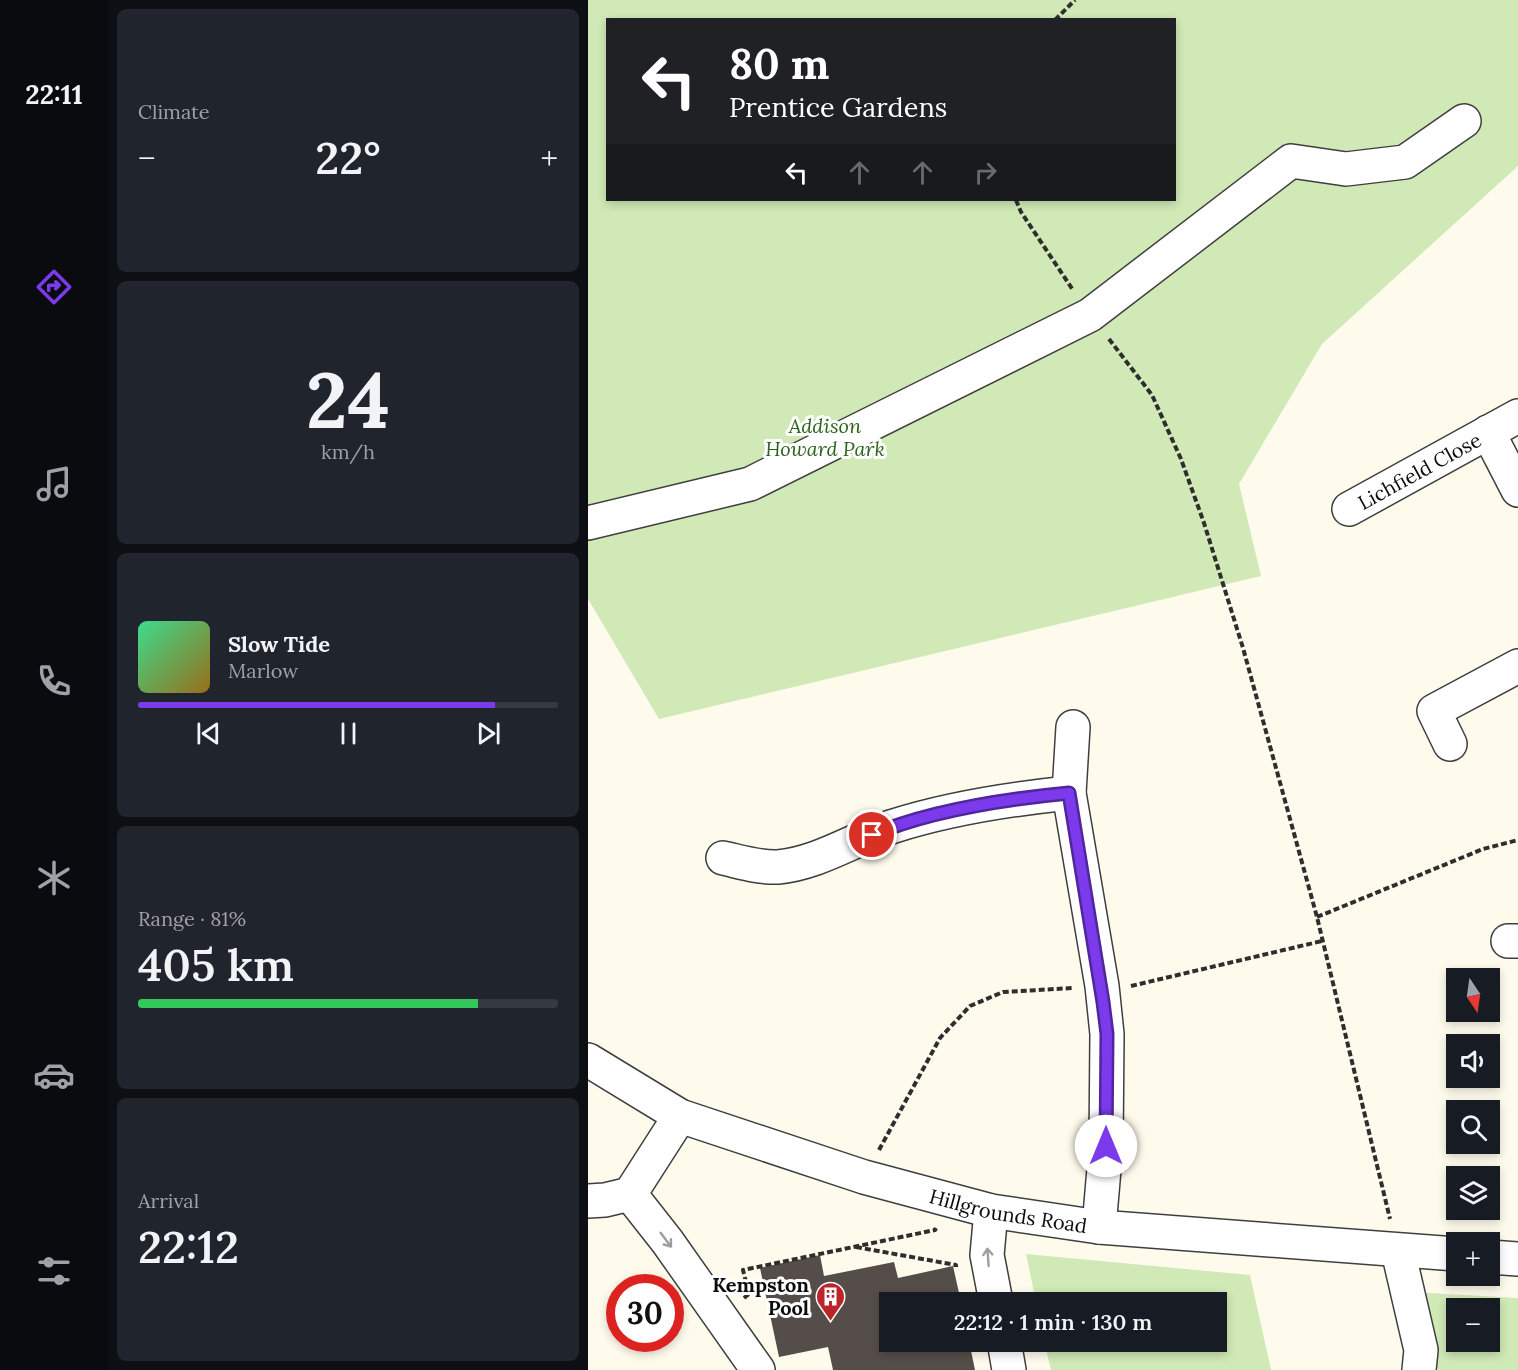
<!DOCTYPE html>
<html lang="en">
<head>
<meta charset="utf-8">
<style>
  body { margin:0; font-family:Lora,serif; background:#20242c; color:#f1f3f6; height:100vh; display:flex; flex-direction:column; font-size:22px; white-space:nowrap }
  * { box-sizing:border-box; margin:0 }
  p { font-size:20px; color:#9ea1a6 }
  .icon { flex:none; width:33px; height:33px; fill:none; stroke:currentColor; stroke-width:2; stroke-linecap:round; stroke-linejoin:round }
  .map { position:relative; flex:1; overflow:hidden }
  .panel { display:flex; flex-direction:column; gap:9px; padding:9px; background:#0d0f14; width:480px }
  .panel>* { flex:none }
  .banner { position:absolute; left:18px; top:18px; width:570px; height:183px; border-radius:0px; box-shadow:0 3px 9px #0003; background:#202124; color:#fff; overflow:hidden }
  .needle { width:39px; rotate:167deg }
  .buttons { position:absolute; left:858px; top:968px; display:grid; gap:12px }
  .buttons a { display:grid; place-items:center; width:54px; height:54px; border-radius:0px; background:#171b24; box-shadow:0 3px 9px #0003; font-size:30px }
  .speed { position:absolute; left:18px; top:1274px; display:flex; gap:12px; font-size:30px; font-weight:700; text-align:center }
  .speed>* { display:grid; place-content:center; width:78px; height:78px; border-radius:50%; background:#171b24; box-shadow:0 3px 9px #0003; line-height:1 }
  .speed .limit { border:9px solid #d22; background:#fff; color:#111 }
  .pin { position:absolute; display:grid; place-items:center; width:51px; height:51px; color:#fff; margin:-26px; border:3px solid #fff; border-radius:50%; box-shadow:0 2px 6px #0007 }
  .me { position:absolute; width:66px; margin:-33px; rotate:0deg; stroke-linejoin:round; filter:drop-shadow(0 0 4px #0008) }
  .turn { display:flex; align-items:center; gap:21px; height:126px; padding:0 24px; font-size:27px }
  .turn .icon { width:78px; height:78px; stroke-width:2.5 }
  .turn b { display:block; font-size:42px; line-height:51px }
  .lanes { display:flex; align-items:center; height:57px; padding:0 24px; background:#0003; justify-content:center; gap:30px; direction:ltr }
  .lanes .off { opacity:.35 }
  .big { font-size:45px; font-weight:600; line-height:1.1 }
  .panel .tile { flex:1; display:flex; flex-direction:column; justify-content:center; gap:9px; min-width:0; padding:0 21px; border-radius:9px; background:#20242c }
  .panel .dial { align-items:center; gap:0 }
  .dial b { font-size:78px; line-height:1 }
  .song { display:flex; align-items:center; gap:18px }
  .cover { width:72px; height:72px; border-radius:9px; background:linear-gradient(135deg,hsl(150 70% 55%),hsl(40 70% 35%)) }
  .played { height:6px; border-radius:3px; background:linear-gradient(90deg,#7c3aed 85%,#363941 85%) }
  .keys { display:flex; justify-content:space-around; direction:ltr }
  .heat { display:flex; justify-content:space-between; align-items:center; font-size:33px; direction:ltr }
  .charge { height:9px; border-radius:4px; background:linear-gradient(90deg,#34c759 81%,#363941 0) }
  .trip { position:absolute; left:291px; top:1292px; width:348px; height:60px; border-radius:0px; background:#171b24; box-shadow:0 3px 9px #0003; font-weight:600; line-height:60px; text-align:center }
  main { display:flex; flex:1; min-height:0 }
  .tab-bar { display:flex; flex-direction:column; width:108px; justify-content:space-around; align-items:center; background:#090b0e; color:#9ea1a6 }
  .tab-bar .icon { width:42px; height:42px }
  .tab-bar .active { color:#7c3aed }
  .tab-bar b { font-size:27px; color:#f1f3f6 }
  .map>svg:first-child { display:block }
</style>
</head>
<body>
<main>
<nav class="tab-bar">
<b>22:11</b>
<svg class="icon active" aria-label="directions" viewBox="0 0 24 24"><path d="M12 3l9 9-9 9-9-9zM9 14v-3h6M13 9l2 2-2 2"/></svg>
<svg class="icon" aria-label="music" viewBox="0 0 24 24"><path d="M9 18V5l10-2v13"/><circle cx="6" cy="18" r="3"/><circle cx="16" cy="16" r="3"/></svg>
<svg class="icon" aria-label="phone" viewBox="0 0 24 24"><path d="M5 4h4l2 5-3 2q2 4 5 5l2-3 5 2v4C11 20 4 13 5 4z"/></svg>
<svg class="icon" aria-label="climate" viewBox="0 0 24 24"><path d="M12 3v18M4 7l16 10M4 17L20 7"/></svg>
<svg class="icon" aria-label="car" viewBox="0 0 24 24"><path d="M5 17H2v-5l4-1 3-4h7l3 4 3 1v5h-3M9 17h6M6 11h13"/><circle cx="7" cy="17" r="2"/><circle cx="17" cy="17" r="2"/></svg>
<svg class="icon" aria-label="filters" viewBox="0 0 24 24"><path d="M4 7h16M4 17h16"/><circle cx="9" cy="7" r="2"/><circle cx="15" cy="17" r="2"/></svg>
</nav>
<section class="panel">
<div class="tile"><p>Climate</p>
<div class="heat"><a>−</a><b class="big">22°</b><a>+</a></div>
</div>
<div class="tile dial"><b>24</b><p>km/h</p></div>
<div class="tile">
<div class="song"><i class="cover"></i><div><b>Slow Tide</b><p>Marlow</p></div></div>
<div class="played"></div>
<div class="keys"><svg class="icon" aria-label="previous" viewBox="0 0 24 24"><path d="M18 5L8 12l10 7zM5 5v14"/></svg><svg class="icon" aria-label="pause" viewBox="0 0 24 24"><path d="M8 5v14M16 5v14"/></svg><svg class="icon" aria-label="next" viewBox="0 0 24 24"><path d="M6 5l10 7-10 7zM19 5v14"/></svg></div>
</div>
<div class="tile"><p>Range · 81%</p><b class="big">405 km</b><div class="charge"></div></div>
<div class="tile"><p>Arrival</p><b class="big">22:12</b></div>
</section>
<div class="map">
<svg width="930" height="1370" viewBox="0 0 930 1370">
  <rect width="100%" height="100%" fill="#fffbec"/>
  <path fill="#d0e9b6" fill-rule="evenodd" d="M0,0H930V166L734,344L651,484L673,576L71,719L0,599ZM20,20H586V200H20Z
    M438,1254L662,1275L683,1370H463L456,1341H628V1302H448Z
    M825,1292L930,1298V1370H850ZM868,1308H902V1341H868Z"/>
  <path fill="#554d49" d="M232,1255L236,1276L306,1262L310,1278L365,1266L373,1302H302V1341H381L387,1370H245L240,1347L191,1357L172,1268Z"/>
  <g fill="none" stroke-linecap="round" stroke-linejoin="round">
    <defs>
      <g id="minor">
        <path d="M900,432L930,490"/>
        <path id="s1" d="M761,509L930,416"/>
        <path d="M0,523L162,484L502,315L703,161L758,169L817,162L876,121"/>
        <path d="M485,727L481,793L514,986L519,1034L518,1146L511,1227"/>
        <path d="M862,744L846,711L930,666"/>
        <path d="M135,858C153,862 172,868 190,867C232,863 267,838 306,826C363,808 422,799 481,793"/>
        <path d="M920,941H930"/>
        <path id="s2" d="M0,1060L92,1116L276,1177L403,1211L511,1227L868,1254"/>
        <path d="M42,1194L79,1241L170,1370"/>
        <path d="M0,1201L17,1200L42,1194L92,1116"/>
        <path d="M403,1211L399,1255L408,1302"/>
        <path d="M810,1251L833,1350L831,1370"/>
        <path d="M902,1257L930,1259"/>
        <path d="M416,1341L421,1370"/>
      </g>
    </defs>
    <use href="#minor" stroke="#3f3f3f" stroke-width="36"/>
    <path stroke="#2e2e2e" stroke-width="4" stroke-dasharray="6 3" stroke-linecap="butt" d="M467,20L487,0
      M428,200L433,212L485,290
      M521,339L564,395L593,459L616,523L655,648L729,917L802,1219
      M729,917L895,849L930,840
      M543,986L734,941
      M291,1150L352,1038L382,1006L415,992L485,988
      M268,1247L368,1265V1267
      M156,1298L161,1294L155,1270L347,1230L348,1228"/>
    <use href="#minor" stroke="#fff" stroke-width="33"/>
  </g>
  <defs><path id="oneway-shaft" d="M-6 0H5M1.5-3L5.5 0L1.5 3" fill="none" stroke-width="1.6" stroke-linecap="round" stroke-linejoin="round" transform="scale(1.5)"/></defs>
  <g stroke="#9e9e9e">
    <use href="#oneway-shaft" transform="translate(78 1240) rotate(53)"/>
    <use href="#oneway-shaft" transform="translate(400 1257) rotate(-94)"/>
  </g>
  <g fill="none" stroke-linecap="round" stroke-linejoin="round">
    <defs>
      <path id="route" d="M284,835C343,810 418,799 481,793L515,1002L519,1034L518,1146"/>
    </defs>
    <use href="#route" stroke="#51269a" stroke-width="15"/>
    <use href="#route" stroke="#7c3aed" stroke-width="10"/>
  </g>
  <defs>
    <symbol id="building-pin" viewBox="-11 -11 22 30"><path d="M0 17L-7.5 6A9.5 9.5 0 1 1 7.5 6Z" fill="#bc242c" stroke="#fff"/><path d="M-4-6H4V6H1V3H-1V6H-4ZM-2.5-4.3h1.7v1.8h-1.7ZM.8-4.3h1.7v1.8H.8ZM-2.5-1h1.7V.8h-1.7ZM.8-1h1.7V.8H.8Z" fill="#fff"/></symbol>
  </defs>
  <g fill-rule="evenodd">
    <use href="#building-pin" x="226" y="1280" width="33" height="45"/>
  </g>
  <g text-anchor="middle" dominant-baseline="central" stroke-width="6" stroke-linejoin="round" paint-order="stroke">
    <g font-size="20" font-style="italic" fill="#2c641d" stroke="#fff">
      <text x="237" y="425">Addison<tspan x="237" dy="23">Howard Park</tspan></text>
    </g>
    <g font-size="20" fill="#0c0c0c" stroke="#fff">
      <text stroke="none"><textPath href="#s1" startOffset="80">Lichfield Close</textPath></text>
      <text stroke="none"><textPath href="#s2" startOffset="450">Hillgrounds Road</textPath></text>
    </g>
    <g font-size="20" font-weight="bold" fill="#0c0c0c" stroke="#fff" text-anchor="end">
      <text x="221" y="1284">Kempston<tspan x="221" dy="23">Pool</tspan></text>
    </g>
  </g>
</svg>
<div class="buttons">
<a><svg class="needle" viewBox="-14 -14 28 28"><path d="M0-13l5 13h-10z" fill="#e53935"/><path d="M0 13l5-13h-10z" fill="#9ea1a6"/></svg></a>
<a><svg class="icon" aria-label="sound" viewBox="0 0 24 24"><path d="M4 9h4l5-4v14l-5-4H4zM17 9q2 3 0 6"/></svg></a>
<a><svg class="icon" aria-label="search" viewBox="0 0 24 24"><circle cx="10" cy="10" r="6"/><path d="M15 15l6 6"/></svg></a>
<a><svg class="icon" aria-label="layers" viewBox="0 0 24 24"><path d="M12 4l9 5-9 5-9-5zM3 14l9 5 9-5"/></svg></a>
<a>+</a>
<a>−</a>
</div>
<div class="speed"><div class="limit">30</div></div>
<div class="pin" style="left:284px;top:835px;background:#d93025"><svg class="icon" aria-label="arrive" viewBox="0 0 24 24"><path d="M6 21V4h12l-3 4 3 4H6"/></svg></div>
<svg class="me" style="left:518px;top:1146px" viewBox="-20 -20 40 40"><circle r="19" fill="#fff"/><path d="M0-13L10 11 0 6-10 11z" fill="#7c3aed"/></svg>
<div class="trip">22:12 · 1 min · 130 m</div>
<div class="banner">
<div class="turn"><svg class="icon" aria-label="left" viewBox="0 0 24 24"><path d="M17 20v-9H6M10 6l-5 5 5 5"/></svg><div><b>80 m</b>Prentice Gardens</div></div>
<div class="lanes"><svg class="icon" aria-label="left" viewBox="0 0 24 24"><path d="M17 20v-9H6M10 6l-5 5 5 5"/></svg><svg class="icon off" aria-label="ahead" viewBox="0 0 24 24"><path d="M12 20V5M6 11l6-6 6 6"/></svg><svg class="icon off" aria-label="ahead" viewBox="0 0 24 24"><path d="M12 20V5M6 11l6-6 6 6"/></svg><svg class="icon off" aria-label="right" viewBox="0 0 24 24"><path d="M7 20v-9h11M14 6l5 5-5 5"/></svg></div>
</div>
</div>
</main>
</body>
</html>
